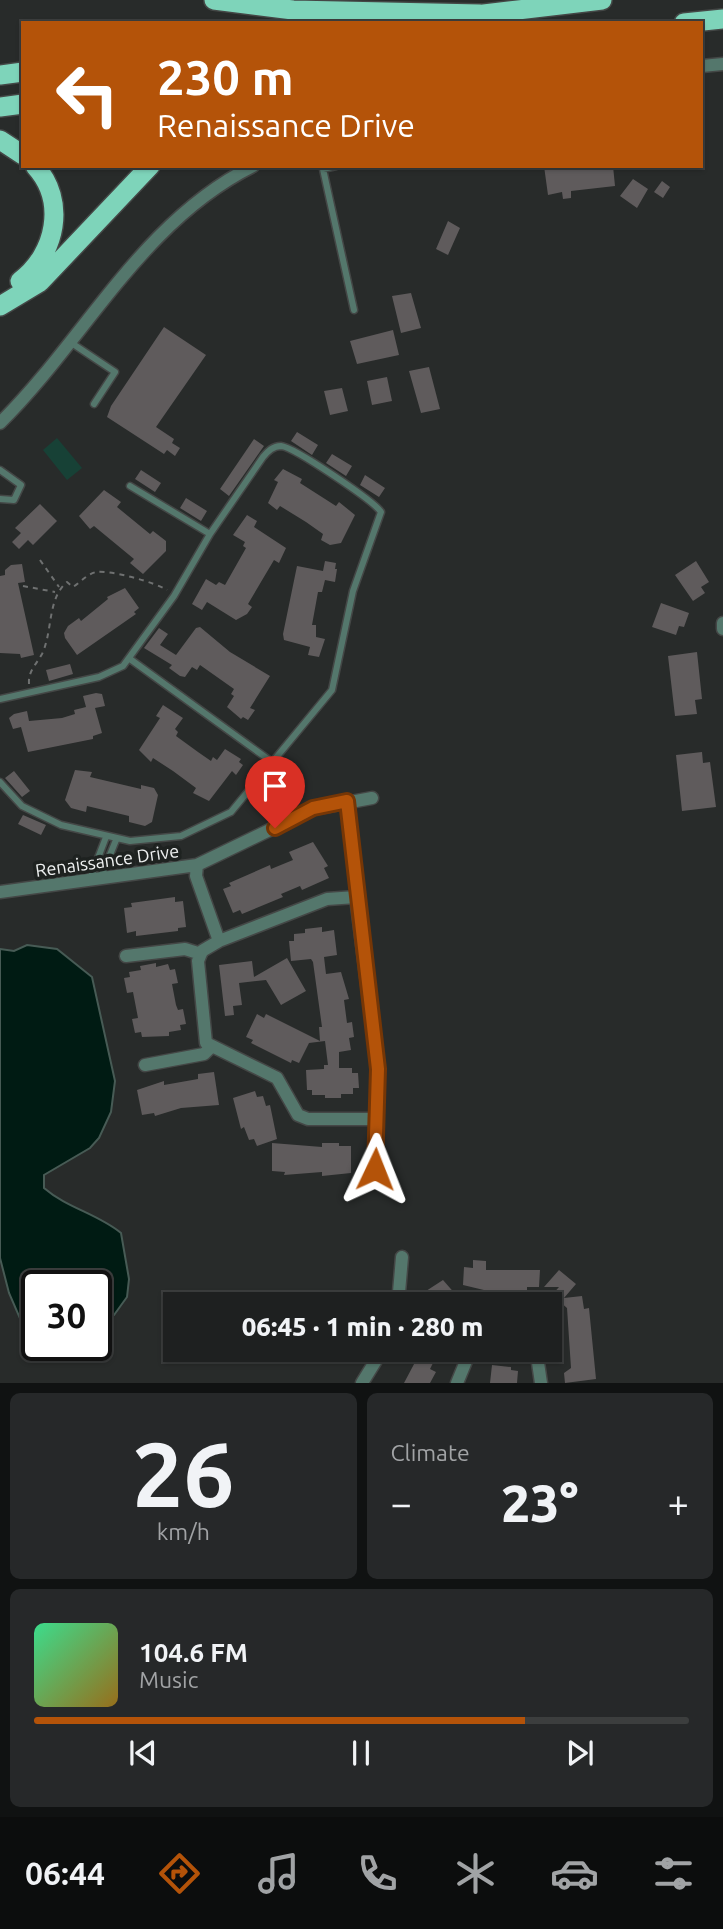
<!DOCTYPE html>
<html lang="en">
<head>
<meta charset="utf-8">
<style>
  body { margin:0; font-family:Ubuntu,sans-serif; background:#262829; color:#f1f3f6; height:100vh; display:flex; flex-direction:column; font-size:26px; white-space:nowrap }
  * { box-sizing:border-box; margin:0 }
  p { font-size:23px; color:#a1a3a5 }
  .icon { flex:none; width:38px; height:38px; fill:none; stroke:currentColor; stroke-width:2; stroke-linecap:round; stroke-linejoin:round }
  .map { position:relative; height:1383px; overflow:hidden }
  .panel { display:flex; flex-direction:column; gap:10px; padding:10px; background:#101212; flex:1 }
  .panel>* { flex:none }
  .top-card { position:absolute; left:21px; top:21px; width:682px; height:147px; border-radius:0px; box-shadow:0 2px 5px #0004,0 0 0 2px #3c3e3e; background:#b45309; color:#fff; overflow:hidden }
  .speed { position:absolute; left:21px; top:1270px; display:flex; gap:14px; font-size:35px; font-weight:700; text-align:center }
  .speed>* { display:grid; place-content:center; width:91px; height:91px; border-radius:50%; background:#1e2020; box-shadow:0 2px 5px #0004,0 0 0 2px #3c3e3e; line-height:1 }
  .speed .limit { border:4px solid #111; border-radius:10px; background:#fff; color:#111 }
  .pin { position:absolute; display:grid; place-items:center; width:60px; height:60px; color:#fff; margin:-72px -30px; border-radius:50% 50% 50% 0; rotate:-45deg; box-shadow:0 0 7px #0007 }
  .pin .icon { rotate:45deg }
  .me { position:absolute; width:77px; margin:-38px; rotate:2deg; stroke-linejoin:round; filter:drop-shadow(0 0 5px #0008) }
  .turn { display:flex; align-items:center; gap:24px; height:147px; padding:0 21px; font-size:32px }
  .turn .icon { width:91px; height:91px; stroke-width:2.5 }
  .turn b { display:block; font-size:49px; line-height:60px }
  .big { font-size:52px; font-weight:800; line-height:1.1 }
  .panel .tile { flex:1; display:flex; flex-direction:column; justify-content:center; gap:10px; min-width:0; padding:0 24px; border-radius:10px; background:#262829 }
  .panel .dial { align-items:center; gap:0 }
  .dial b { font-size:91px; line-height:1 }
  .song { display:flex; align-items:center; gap:21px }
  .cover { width:84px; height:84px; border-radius:10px; background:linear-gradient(135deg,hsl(150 70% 55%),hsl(40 70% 35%)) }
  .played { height:7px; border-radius:4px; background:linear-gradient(90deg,#b45309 75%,#3c3e3e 75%) }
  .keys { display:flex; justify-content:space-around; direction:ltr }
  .heat { display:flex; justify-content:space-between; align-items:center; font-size:38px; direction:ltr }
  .panel .tiles { flex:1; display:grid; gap:10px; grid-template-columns:1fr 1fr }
  .tile:last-child { grid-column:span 2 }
  .trip { position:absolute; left:163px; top:1292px; width:399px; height:70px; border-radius:0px; background:#1e2020; box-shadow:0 2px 5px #0004,0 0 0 2px #3c3e3e; font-weight:800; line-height:70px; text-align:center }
  .menu { display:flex; height:112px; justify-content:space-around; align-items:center; background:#0c0d0d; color:#a1a3a5 }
  .menu .icon { width:49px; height:49px }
  .menu .current { color:#b45309 }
  .menu b { font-size:32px; color:#f1f3f6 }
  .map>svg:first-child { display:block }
</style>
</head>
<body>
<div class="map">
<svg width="723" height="1383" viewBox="0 0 723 1383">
  <rect width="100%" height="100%" fill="#282b2a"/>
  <path fill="#174136" d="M57,438L82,468L67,480L43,450Z"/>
  <path fill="#001b13" stroke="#475b55" stroke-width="2" d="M27,945L57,949L92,977L115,1081L111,1112L99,1138L90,1148L44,1175V1188C67,1208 98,1214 121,1233L129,1279L127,1297L114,1315L96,1326V1286H37V1334L25,1330L9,1293L0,1258V949L14,951Z"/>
  <path fill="#5f5b5c" d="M544,166H613L615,186L571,191V198L563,199L562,192L548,195Z
    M633,179L648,189L637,208L620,196Z
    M662,181L670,187L663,198L654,192Z
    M448,221L460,228L448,255L436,249Z
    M411,293L421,328L401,333L392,296Z
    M164,327L206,355L156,427L174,439L172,443L180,448L175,456L167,450L164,454L107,417L111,406Z
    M393,330L399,355L357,364L350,341Z
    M429,367L440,409L421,413L409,371Z
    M387,377L392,401L372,405L367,381Z
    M342,388L348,411L330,415L324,391Z
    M297,432L318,445L312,455L291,441Z
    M254,439L264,446L229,496L220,489Z
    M332,454L352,466L346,476L326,463Z
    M283,469L302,479L300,483L336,506L339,502L355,515L341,543L330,545L321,540L323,534L306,522L280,506L277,510L268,503L278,482L274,480Z
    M141,470L161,483L155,492L135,479Z
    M365,475L385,488L379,497L360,485Z
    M104,490L121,502L117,507L150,534L153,531L166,541V551L143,574L130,563L134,559L94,526L90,529L79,516Z
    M186,498L207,511L201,521L180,508Z
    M40,504L57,521L33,545L28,540L19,549L12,542L21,533L15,528Z
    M247,515L257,521L254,527L286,548L279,563L274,560L248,604L252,607L247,614L236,620L207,602L202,610L192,604L206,579L216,585L219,582L225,585L246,548L243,546L245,542L233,535Z
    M325,561L336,563L335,569H337L335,582L325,580L322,592H318L312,625H316V637L325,639L319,657L308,655L310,647L284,640L283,634L297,566L323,571Z
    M696,561L709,582L701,587L705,593L693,601L675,575Z
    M22,564L25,582L18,583L34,655L21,658L20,654L0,653V576L5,575V570L11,565Z
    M125,588L139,608L134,612L136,614L77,655L65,638L64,633L68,626L79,618L81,621L108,599L107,597Z
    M661,603L689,613L684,627L679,626L676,635L652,627Z
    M200,627L230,652L270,676L250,708L255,710L248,720L243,717L241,719L227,707L234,696L231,694L234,689L200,665L197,670L192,667L185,677L180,676L169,668L172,665L144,648L159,628L168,634L160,645L176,655L196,628Z
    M697,652L702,699L695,700L697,714L675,716L668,656Z
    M70,664L73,674L49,681L46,670Z
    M96,693L102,694L105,706L95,708L102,733L93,736V739L28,752L21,727L13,729L9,718L14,714L27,711L29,721L62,718L75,714L74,710L86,707L83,696Z
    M163,705L183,718L175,729L178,732L176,736L198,752L211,761L213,757L217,760L225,749L241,759L239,762L243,765L236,775L232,771L209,801L193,793L196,788L173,771L153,758L151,762L139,750L160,718L156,716Z
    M702,752L703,763L710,762L716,807L682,811L676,755Z
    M75,770L92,772L90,777L141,789V785L154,788L158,795L152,822L145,826L129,822V816L87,806L86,812L71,808L65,800Z
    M14,771L30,791L22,797L5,778Z
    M23,815L46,825L41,835L18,824Z
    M313,842L328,866L324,868L329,878L302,890L300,886L281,894L283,897L242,914L240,910L233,913L223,889L231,886L229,883L270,865L271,869L293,860L289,852Z
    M175,897V902L183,901L186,927L178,928V931L136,936V931L127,933L124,908L132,907L131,903Z
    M322,927V932L334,930L337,955L324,957L326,974L341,972L349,999L344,1000L347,1023L352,1022L354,1037L349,1038L351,1050L339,1052V1068H352V1073H358L359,1088H353V1094H341V1098H325V1095H312V1090H307L306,1070L324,1069V1065H328L325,1041L309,1043L299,1063L292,1060L291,1063L251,1043L253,1040L246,1037L257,1014L264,1018L266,1014L320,1041L319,1027H322L313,962L311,959L291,961L289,941H294V934L305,933V929Z
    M287,958L306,991L281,1005L266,980L239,983L242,1005L233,1006L234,1015L225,1016L219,965L252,961L254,977Z
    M156,963V967L168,964L170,970L175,969L178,983L172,984L176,1005L178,1010L183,1009L186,1024L180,1025L181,1030L169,1032V1036L142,1037L141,1032L135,1033L132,1019L138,1018L133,992L127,993L124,978L130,977L129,972L141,970L140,966Z
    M214,1072L219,1105L181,1108L155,1116L154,1113L142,1115L137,1090L164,1081V1085L198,1079V1074Z
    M255,1091L257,1097L263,1096L266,1106L270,1105L277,1139L257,1146L254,1139L249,1140L244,1127L241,1129L233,1098Z
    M272,1143L322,1147V1143H339V1146H351V1173L322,1176V1172L284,1175L285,1172L272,1171Z
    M473,1260L486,1261V1270H540L539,1287H527V1292L488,1291L463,1285L464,1267L473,1268Z
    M559,1270L576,1284L564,1298L582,1296L584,1309L589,1308L596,1379L565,1383L564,1373L571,1368L567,1308L552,1295L559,1287H544Z
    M443,1280L457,1296L448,1303L441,1300L437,1303L426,1291Z
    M422,1349H440L430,1369L436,1372L430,1383H404Z
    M492,1365L511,1367V1370L518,1371L517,1383H490Z"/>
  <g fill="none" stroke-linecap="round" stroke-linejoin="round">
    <defs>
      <path id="service" d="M336,166L323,169L354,310
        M70,342L115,372L94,404
        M0,470L21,485L14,500L0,499
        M130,486L210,534
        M130,659L272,762
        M0,699L99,677L123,666L174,596L210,534L263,457C268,451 273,446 281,446C294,447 374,501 381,512L353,591L332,690L231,812L181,836L130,841L61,825L22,806L0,782
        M347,803L356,897
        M101,877L116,840
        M90,879L106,837"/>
      <path id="minor" d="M702,66L723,64
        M0,423C86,338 141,222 253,166
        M723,623V629
        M197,865L196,876L219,941L327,899L356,897L378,1069L375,1169
        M0,892L197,865L313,809L372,798
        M219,941L202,951L198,961L206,1043L277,1078L298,1115L308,1119H376
        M126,956L185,949L201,954
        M145,1065L204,1054L211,1047
        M398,1304L402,1257
        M536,1349L541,1383
        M362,1383L383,1349
        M457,1383L471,1349"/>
      <path id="trunk" d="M214,0L293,10L480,14
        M467,16L602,0
        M684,23L723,19
        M0,75L23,72
        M0,107L23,104
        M0,140L23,155
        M20,281C56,254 67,201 35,166
        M0,306L40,282L150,166"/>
    </defs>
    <use href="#service" stroke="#444746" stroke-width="9"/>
    <use href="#minor" stroke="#444746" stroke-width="15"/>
    <use href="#trunk" stroke="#444746" stroke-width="22"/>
    <path stroke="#6f7171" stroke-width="2" stroke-dasharray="5 5" stroke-linecap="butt" d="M40,560L59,587
      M23,586L55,592
      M29,684C28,671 36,665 42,654C53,631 47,599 67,582L73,587C81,582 87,574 96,572C111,570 154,582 167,590"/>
    <use href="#service" stroke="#54776c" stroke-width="6"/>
    <use href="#minor" stroke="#54776c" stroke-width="12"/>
    <use href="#trunk" stroke="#7ed4ba" stroke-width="19"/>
  </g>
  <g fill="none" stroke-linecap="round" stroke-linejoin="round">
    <defs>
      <path id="route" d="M275,828L313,808L347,801L378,1069L375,1169"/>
    </defs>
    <use href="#route" stroke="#753606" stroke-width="18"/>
    <use href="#route" stroke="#b45309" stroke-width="12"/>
  </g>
  <g text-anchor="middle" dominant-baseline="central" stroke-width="7" stroke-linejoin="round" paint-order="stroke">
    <g font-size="18" fill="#eef0f0" stroke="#1e2220">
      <text transform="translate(107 860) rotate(-8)">Renaissance Drive</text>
    </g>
  </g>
</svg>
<div class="speed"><div class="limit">30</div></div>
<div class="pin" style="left:275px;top:828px;background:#d93025"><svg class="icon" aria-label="arrive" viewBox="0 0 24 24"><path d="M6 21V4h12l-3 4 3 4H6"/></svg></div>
<svg class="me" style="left:375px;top:1169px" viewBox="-20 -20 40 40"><path d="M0-17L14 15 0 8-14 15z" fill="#b45309" stroke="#fff" stroke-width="4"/></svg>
<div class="trip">06:45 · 1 min · 280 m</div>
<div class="top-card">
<div class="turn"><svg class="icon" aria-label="left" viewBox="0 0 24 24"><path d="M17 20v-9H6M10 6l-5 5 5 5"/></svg><div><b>230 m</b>Renaissance Drive</div></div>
</div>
</div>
<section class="panel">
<div class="tiles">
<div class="tile dial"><b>26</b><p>km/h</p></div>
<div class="tile"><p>Climate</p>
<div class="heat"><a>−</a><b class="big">23°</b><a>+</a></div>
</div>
<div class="tile">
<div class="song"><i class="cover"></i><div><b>104.6 FM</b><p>Music</p></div></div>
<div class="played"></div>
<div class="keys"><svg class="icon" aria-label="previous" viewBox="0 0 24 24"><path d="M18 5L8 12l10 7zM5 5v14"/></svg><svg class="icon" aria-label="pause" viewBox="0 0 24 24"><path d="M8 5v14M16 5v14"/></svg><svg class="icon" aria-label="next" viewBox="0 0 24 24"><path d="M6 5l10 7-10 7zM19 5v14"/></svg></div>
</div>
</div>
</section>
<nav class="menu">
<b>06:44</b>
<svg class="icon current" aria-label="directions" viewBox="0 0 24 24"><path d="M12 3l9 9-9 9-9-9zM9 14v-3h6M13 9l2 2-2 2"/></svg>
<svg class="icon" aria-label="music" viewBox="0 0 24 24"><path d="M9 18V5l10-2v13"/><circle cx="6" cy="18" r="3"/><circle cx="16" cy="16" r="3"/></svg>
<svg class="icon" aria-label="phone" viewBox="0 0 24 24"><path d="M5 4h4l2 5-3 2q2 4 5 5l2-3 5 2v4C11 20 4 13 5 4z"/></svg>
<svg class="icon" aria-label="climate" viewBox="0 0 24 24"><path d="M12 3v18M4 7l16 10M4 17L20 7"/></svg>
<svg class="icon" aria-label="car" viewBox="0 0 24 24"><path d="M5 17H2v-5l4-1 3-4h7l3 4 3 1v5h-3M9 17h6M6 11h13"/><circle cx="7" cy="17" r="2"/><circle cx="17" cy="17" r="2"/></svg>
<svg class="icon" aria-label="filters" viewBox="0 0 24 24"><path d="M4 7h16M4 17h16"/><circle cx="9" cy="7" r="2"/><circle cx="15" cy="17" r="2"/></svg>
</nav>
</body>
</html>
